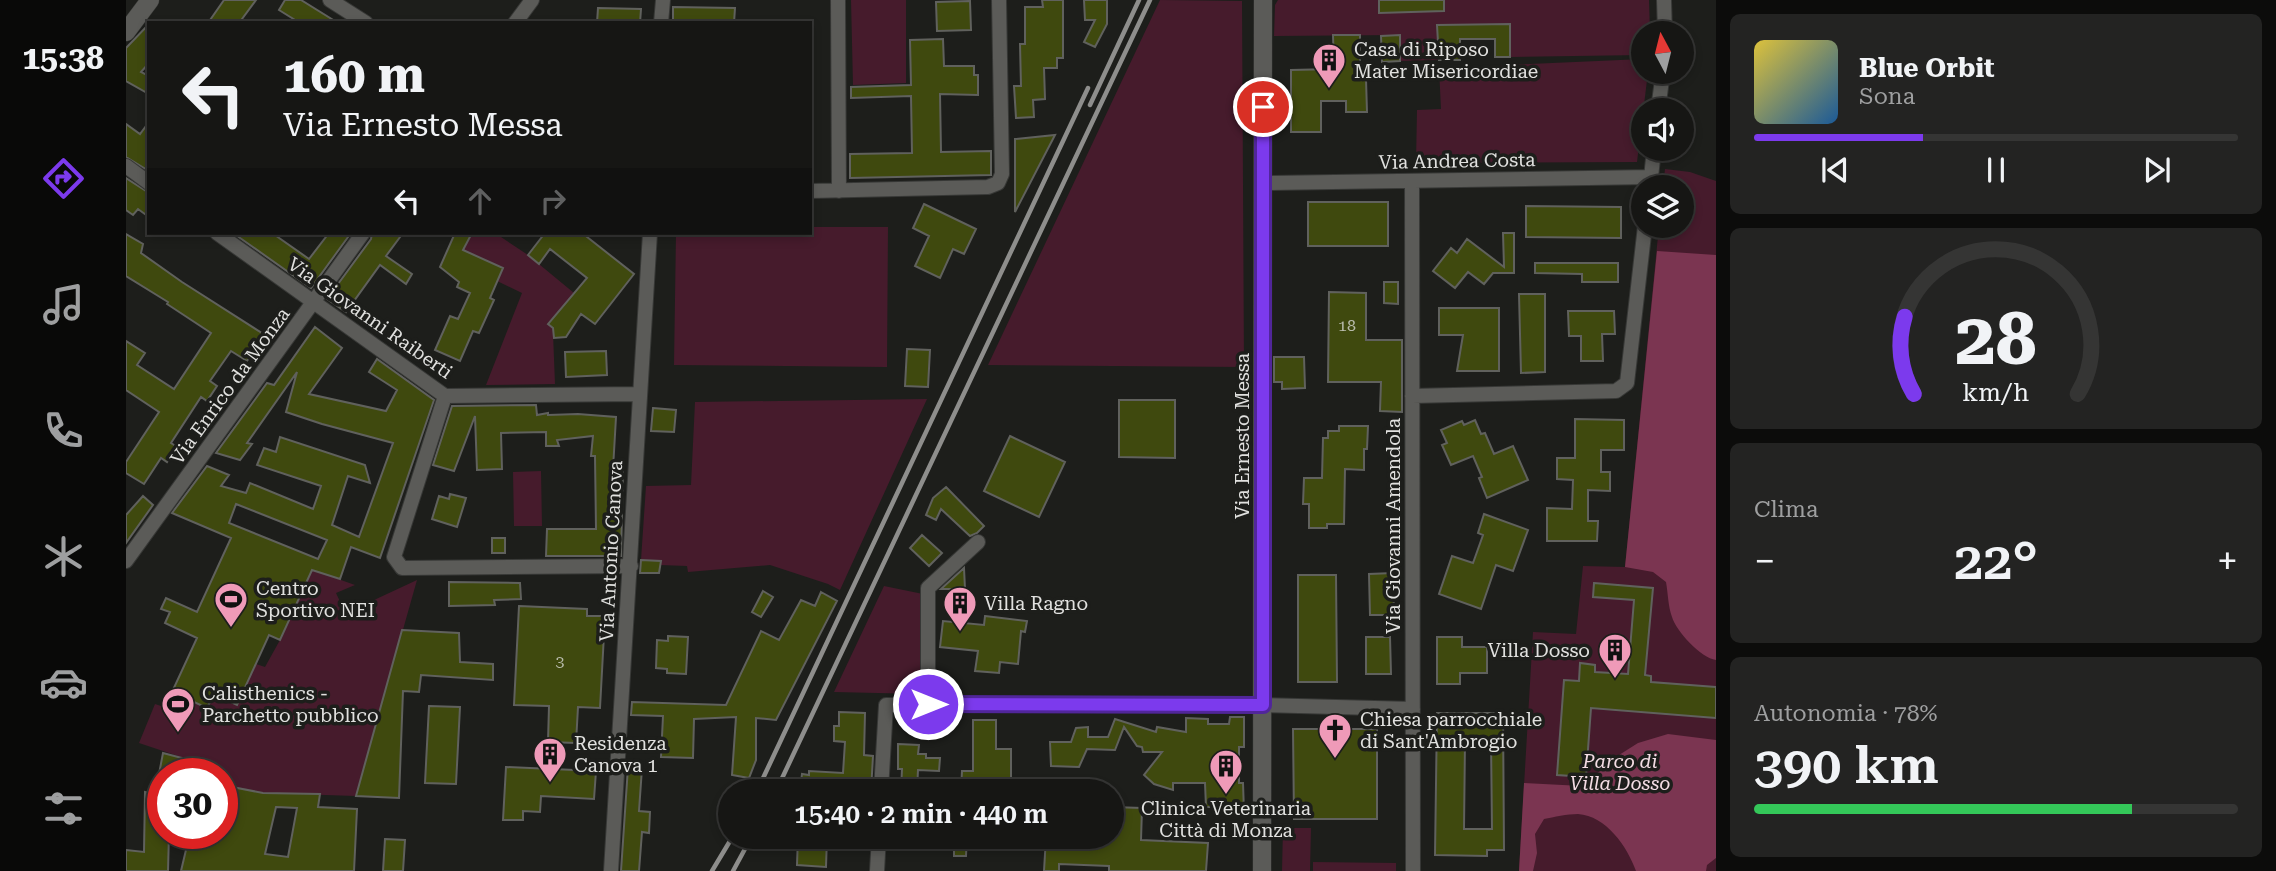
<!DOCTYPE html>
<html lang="it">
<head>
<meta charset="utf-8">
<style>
  body { margin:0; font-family:"Roboto Serif",serif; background:#232322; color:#f1f3f6; height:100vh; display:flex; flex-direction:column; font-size:26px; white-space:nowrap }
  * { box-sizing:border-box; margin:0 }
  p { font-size:23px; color:#9e9fa0 }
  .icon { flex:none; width:38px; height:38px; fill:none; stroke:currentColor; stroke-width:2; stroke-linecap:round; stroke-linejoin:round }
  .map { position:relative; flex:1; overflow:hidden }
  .panel { display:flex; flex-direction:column; gap:14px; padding:14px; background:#0c0c0b; width:560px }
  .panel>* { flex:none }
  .hud { position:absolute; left:21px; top:21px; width:665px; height:214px; border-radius:0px; box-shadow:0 4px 10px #0003,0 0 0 2px #353534; background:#161614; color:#f1f3f6; overflow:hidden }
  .needle { width:46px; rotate:353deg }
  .controls { position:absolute; left:1505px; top:21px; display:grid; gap:14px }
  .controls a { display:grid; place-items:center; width:63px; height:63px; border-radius:50%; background:#161614; box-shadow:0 4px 10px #0003,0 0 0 2px #353534; font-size:35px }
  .speed { position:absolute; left:21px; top:758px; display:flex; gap:14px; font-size:35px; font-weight:700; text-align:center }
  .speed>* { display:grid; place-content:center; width:91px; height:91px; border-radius:50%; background:#161614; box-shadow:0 4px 10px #0003,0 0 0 2px #353534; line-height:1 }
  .speed .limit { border:10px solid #d22; background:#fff; color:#111 }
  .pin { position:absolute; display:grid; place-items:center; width:60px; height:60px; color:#fff; margin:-30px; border:4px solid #fff; border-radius:50%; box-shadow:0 2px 7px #0007 }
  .me { position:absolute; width:77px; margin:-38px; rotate:90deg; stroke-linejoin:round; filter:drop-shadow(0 0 5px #0008) }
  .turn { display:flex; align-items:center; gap:24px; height:147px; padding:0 21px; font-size:32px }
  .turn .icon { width:91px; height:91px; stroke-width:2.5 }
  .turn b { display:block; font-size:49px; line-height:60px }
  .lanes { display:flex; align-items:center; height:66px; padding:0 21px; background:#0003; justify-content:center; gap:35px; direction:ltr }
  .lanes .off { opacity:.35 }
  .big { font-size:52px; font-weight:600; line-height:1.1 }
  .panel .card { flex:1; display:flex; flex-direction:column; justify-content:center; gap:10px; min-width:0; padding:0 24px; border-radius:10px; background:#232322 }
  .panel .dial { align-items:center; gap:0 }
  .dial svg { height:182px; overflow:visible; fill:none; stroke:#353534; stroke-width:7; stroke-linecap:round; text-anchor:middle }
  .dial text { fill:#f1f3f6; stroke:none }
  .song { display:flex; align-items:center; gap:21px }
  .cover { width:84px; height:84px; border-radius:10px; background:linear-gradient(135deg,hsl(50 70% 55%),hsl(210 70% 35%)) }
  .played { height:7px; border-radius:4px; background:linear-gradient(90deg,#7c3aed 35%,#353534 35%) }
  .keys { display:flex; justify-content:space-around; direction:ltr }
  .heat { display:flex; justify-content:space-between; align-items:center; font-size:38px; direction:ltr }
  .charge { height:10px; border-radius:5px; background:linear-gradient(90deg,#34c759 78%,#353534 0) }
  .trip { position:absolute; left:592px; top:779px; width:406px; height:70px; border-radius:35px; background:#161614; box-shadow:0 4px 10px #0003,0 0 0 2px #353534; font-weight:600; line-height:70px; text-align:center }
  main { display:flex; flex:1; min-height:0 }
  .tabs { display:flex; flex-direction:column; width:126px; justify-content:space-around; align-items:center; background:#090908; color:#9e9fa0 }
  .tabs .icon { width:49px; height:49px }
  .tabs .selected { color:#7c3aed }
  .tabs b { font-size:32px; color:#f1f3f6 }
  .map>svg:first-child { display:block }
</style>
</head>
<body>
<main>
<nav class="tabs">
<b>15:38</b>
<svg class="icon selected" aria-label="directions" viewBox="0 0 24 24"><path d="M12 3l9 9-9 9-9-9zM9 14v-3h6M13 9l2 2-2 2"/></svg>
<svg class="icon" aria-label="music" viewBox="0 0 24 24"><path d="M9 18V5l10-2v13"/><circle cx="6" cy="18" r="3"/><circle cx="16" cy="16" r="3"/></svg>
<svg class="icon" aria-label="phone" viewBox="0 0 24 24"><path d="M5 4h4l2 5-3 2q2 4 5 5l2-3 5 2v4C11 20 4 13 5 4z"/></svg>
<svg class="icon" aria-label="climate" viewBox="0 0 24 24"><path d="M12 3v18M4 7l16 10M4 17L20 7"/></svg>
<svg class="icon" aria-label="car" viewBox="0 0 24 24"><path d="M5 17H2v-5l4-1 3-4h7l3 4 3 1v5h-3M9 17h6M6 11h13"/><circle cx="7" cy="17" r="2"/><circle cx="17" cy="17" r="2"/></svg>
<svg class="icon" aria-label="filters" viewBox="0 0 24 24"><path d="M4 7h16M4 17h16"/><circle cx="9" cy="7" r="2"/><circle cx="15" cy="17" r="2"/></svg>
</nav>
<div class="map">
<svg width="1590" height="871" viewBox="0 0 1590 871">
  <rect width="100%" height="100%" fill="#1d1e1b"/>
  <path fill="#461b2c" d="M725,0H780V83L727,85Z
    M1034,0L1116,1L1118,367L862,365Z
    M1152,0H1253V13L1318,11V0H1523L1524,33H1517V55L1384,57V24L1312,25L1313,60L1274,61L1273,35L1148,36L1149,5Z
    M1517,59V72H1522L1511,162L1290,163L1291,110L1315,109L1313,68Z
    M1539,169L1564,172L1590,181V871H1393L1407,632L1450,634L1457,566L1499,567L1533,226H1556V187H1537Z
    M684,227H762L761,367L548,365L550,233H684Z
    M346,233H369L402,255L448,293L427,333L429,384L360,385L396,293L371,281L377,268L347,254L333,282L324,275Z
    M801,399L714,590L702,584L644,565L562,572L561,566L534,565L515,560L520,486L565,485L569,402Z
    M415,471L416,526H388L387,472Z
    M184,569L229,585L210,593L217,608L211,611L213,616L222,612L224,616L228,614L224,604L229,602L233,607L291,580L230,796L137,793L96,785V774L69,773L70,762L13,743L29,704L38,707L46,692L81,708L88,694L111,705L130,664L139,667L154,640Z
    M758,586L797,594L795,694L708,692Z
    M1157,828H1185L1184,871H1156Z
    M1187,862L1270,863V871H1187Z"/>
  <path fill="#7b3551" d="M1531,251L1590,255V660C1575,658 1550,631 1546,617C1542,606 1542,593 1540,582L1527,572L1499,567Z
    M1542,734L1590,740V858L1581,865L1580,871H1510C1501,846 1480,816 1452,814C1441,814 1428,817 1418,819L1409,834L1411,853L1407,871H1393L1398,783L1456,786L1493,755L1512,743Z"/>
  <path fill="#3f490e" stroke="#60615d" stroke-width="2" fill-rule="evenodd" d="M98,0H130L113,23H82Z
    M159,0H175L212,23H174L153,10Z
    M916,0H937V58H931V68H918L919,99L907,100L908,117L890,118L888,86H895L894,44H899V7H917Z
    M958,0H981V24L969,47L958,42L969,20H959Z
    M1253,0H1318V11L1253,13Z
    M844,1L845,30L811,31L810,2Z
    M547,7L609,8L608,23H547Z
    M472,8L515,9L514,23H471Z
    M23,24V63L15,72L23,76V94L0,81V48Z
    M1384,24V57H1369V39H1334V60H1313L1311,25Z
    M1207,35H1234V79H1240L1241,112H1220V101H1195V132H1165V70L1208,69Z
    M1274,35V61L1256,62L1255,36Z
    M817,39L818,66H848V75H852V95L814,94L815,152L865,151V175L724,178V154L786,153L785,96L725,98V87L785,85L784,40Z
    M23,122V171L0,157V124L14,134Z
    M929,135L889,212V139Z
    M0,178L23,193V217L12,209L7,215L0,210Z
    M1182,202H1262V246H1182Z
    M798,204L850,229L838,254L827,249L814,278L789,266L803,236L787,228Z
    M1400,206L1495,207V238L1400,237Z
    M107,233H146L183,259L203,233H225L185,288Z
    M246,233H277L260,256L286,274L280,284L254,265L220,312L201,299L245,239Z
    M329,233H346L337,250L377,268L364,298L368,300L353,333L347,331L334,361L309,350L324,316L332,319L344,293L331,287L333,282L314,267Z
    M419,233H456L508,274L469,324L455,314L440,337L428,338L427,328L422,324L461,278L424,249L413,264L402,255Z
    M1377,233H1388V273H1367L1358,284L1342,272L1329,288L1307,271L1325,248L1331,253L1341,239L1378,267Z
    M0,234L17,244L15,253L56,282L139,335L121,361L105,351L84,381L91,386L81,401L75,397L45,443L51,447L41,462L35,458L18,484L0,473V462L33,412L0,390V341L19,353L11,365L48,389L85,333L41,304L42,302L0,276Z
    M1409,263H1492V282H1456V274L1409,273Z
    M1258,282H1272V304L1258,303Z
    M1203,292L1240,293V340H1276V412L1254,411L1255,382H1202Z
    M1393,294H1419V372L1395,373Z
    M1313,308H1373V371H1331L1337,335H1313Z
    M1442,311H1488L1489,334H1476L1477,361H1455V336H1443Z
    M189,327L216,348L183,394L260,411L271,390L243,372L251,359L308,400L254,558L225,547L214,579L186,570L154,640L143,635L111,705L88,694L81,708L46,692L71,638L39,623L44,612L35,609L40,598L71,612L105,538L46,513L81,466L103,475L95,486L120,493L124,483L187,509L195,486L131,465L138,448L150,452L154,437L239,465L244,483L222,476L206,525L233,537L267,443L196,424L160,412L171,372L121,443L126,444L114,460L90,453L141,383L148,385ZM110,504L201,540L192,559L103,523Z
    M781,349L804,350L802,387L779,386Z
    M480,351L481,375L440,377L439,352Z
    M1148,357H1178L1179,388L1156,389V382H1148Z
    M993,400H1049V458L993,457Z
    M410,405L411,415L422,413V415L452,414L490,417L487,469H497L495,556H420L421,529H470L469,456H465L467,436L431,440L433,446H420V432L375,433L376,469L351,470L349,416L328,471L307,465L326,406Z
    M527,408L550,410L548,432L525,431Z
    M1449,419L1498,420V450H1475V472H1484V491L1462,490V521H1472L1471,541H1421V508L1446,509L1447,480L1431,479V458H1449Z
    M1349,420L1355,434L1359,433L1368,454L1387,446L1402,480L1361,498L1353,478L1356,477L1347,456L1325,465L1316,445L1321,443L1315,430L1336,421L1338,425Z
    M1213,426H1242L1241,449H1238V470L1219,469L1218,524H1201V528H1183V504H1177L1178,478H1196L1197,438H1202V431H1213Z
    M884,436L939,462L913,517L858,491Z
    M820,487L858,526L851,533L844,536L815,509L810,520L800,515L807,498Z
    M324,494L340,498L331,527L306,519L313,496L323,499Z
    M17,496L27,505L0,543V515Z
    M1358,514L1402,530L1387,571L1370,565L1355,609L1313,594L1326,556L1347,563L1357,535L1352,533Z
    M796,535L816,553L803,566L784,548Z
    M366,538H379V553H366Z
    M515,560L535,561L533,573H514Z
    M838,568L839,589H815Z
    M1267,573L1268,615H1244L1243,574Z
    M1172,575H1210L1211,682H1172Z
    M323,582L394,583L395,599L368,600L369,605L323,606Z
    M1468,583L1527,588L1519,675L1525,676V682L1590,687V718L1465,708L1460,777L1431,775L1438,680L1453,681L1454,663L1469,665V672L1502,674L1508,600L1467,597Z
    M637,591L647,597L635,617L626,612Z
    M695,592L711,601L650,720L630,718V760L623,778L606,775L610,717L568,719L567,758L535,757L537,716L505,715L506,702L600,705L635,631L653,640L675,600L689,606Z
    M393,606L461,609V616H479L474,708L452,707L450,743L422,742L423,706L388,705Z
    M859,616L901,621L899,632L895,631L892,664L874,662L873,673L849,671L852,651L814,647L817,621L858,625Z
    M276,630L333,633L334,662L367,664V680L295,675L293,692L277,691L273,798L230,796Z
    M542,636L562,637L560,674L541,673V669L530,668L531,640L542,641Z
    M1240,637H1264L1265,674H1240Z
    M1311,637H1336V647H1361V673H1334V684H1311Z
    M303,706L334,707L330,784L299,783Z
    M713,712L739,713L738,755L747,756L745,791H674L676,774L683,775V771L717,773L719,742L708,741V726H713Z
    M1311,713H1377L1378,850H1361V856L1309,855ZM1339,740H1365L1366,829H1338Z
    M1104,717H1118V747H1113V783H1117L1118,812L1097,813V807H1080L1079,783H1047V790L1028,784L1018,775L1036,752H1017L1016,747L1011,746L998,727L989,750L961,749L953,767L925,766L924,742H945L950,728L962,727V737H982L989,719L1030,732L1031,727L1060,732V718L1082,719V724H1103Z
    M847,720H870V749H885V778H930V791H878V782H853L854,791H835L836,771H847Z
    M1167,729H1251V819H1168Z
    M772,744L793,745L792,754H800V758H814L813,771L792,770L791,791H775L776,769H772Z
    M37,753L71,762L69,774H33Z
    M380,767L470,771L468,799L415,796L414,812L397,811V820H377Z
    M502,767L516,768L513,811L524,812L523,833L516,832L513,871H495Z
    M96,785L137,793L194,794L192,807L231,809L228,871H55L64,833H96ZM150,807L171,808L162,857L139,854Z
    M19,792L37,797V833H43L42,871H0V850L18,852Z
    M986,807L1016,808L1015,840L1082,843L1080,871H983V866L933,864V871H918L920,837L984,840Z
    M672,836L701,837L700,867L671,865Z
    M775,836H841L840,856H828V848L775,846Z
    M259,839L279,840L277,871H257Z"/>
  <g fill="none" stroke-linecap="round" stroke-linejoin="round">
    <defs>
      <path id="street" d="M204,0L240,23
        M712,0L713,191
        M1538,0L1539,33
        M389,23L406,0
        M535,23L537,0
        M1532,110L1537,72
        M0,166L23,183
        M1286,181L1287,871
        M1137,183L1525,177
        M1524,187L1528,149
        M684,191L862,187L872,183L876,174L873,0
        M91,233L319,396L514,394
        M319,396L268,557L276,568L505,566
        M1286,396L1490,391L1501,383L1519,226
        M0,561L237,233
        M802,704V588L852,542
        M755,791L760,705H1137L1287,709
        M485,871L524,233
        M751,871L753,836"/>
      <path id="secondary" d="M0,32L24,0
        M1136,871L1137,0"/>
    </defs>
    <use href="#street" stroke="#373836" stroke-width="16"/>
    <use href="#secondary" stroke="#373836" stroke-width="19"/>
    <use href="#street" stroke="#5b5b58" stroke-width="14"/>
    <use href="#secondary" stroke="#5b5b58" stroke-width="18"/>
    <path stroke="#8e8e8c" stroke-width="4.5" d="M964,105L1013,0
      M631,791L962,88
      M650,791L1024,0
      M586,871L607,836
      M607,871L626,836"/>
  </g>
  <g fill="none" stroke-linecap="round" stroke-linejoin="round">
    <defs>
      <path id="route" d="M802,704L1137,705V107"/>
    </defs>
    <use href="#route" stroke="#51269a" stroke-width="18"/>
    <use href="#route" stroke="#7c3aed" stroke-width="12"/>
  </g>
  <defs>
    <symbol id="building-pin" viewBox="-11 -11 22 30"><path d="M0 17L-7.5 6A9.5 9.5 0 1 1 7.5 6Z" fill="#ef9ab8" stroke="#1d1e1b"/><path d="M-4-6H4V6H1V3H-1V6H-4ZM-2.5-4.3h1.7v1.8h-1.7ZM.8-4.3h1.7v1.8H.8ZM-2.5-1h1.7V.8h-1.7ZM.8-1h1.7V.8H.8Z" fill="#111"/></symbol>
    <symbol id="stadium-pin" viewBox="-11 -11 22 30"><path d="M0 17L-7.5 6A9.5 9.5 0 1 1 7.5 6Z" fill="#ef9ab8" stroke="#1d1e1b"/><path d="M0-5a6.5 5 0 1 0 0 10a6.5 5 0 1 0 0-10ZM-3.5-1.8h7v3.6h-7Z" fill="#111"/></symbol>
    <symbol id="church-pin" viewBox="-11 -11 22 30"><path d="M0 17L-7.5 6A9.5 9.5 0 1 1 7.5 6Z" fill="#ef9ab8" stroke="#1d1e1b"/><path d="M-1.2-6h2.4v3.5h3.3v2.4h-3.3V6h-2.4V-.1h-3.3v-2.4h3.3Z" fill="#111"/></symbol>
  </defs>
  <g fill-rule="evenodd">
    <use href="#building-pin" x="1184" y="41" width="38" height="52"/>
    <use href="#stadium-pin" x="86" y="580" width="38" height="52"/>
    <use href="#building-pin" x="815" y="584" width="38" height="52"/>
    <use href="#building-pin" x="1470" y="631" width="38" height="52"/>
    <use href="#stadium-pin" x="33" y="685" width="38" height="52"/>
    <use href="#church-pin" x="1190" y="711" width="38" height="52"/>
    <use href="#building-pin" x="405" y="735" width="38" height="52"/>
    <use href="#building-pin" x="1081" y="747" width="38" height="52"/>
  </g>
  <g text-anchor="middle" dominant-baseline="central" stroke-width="7" stroke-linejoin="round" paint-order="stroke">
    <g font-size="16" fill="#b8bbab">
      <text x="1221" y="325">18</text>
      <text x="434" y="661">3</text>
    </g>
    <g font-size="19" fill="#e1e1df" stroke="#1d1e1b" text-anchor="start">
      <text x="1228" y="49">Casa di Riposo<tspan x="1228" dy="22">Mater Misericordiae</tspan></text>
      <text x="130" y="588">Centro<tspan x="130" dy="22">Sportivo NEI</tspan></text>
      <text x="858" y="603">Villa Ragno</text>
      <text x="1464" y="650" text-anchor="end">Villa Dosso</text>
      <text x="76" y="693">Calisthenics -<tspan x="76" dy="22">Parchetto pubblico</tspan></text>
      <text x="1234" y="719">Chiesa parrocchiale<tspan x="1234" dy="22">di Sant'Ambrogio</tspan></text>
      <text x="448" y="743">Residenza<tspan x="448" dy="22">Canova 1</tspan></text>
      <text x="1100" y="808" text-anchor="middle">Clinica Veterinaria<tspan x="1100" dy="22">Città di Monza</tspan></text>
    </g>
    <g font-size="19" fill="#e1e1df" stroke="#1d1e1b">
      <text transform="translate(1331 161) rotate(-1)">Via Andrea Costa</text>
      <text transform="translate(244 318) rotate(35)">Via Giovanni Raiberti</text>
      <text transform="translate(104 386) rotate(-54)">Via Enrico da Monza</text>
      <text transform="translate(1116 436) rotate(-90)">Via Ernesto Messa</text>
      <text transform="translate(1267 526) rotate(-90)">Via Giovanni Amendola</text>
      <text transform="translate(485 551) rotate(-87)">Via Antonio Canova</text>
    </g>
    <g font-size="19" font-style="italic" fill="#f4dde4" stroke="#1d1e1b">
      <text x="1494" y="761">Parco di<tspan x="1494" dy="22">Villa Dosso</tspan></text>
    </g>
  </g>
</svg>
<div class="controls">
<a><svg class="needle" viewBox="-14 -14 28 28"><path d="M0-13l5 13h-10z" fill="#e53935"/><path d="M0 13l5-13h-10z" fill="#9e9fa0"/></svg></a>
<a><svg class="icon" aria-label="sound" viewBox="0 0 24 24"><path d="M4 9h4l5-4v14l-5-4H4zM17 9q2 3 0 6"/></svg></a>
<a><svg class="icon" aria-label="layers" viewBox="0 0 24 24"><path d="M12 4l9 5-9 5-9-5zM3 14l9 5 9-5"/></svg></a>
</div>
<div class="speed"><div class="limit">30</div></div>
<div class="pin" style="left:1137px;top:107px;background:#d93025"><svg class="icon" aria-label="arrive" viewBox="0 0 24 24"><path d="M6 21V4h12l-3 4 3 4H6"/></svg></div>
<svg class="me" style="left:802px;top:704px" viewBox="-20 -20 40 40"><circle r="17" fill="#7c3aed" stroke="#fff" stroke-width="3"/><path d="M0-11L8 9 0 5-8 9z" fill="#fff"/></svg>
<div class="trip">15:40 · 2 min · 440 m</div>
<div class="hud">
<div class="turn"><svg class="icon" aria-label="left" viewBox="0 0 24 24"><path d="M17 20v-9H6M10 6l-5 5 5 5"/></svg><div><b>160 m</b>Via Ernesto Messa</div></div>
<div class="lanes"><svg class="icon" aria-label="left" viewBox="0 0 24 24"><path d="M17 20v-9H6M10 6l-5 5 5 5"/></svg><svg class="icon off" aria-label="ahead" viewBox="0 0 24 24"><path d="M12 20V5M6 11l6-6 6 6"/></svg><svg class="icon off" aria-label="right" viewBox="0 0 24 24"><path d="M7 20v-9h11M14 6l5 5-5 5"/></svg></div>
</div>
</div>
<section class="panel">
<div class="card">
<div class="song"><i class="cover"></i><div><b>Blue Orbit</b><p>Sona</p></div></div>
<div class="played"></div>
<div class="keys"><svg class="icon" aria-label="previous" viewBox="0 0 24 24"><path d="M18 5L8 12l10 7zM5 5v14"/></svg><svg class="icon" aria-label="pause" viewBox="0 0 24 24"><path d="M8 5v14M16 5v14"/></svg><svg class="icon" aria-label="next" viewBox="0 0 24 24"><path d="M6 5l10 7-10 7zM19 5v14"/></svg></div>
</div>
<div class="card dial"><svg viewBox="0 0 100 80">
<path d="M14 69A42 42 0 1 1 86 69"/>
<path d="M14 69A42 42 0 0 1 10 35" stroke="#7c3aed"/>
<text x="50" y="56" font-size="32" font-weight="700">28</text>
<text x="50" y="72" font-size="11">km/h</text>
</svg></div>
<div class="card"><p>Clima</p>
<div class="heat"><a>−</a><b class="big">22°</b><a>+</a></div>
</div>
<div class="card"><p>Autonomia · 78%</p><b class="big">390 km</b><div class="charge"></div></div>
</section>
</main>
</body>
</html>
